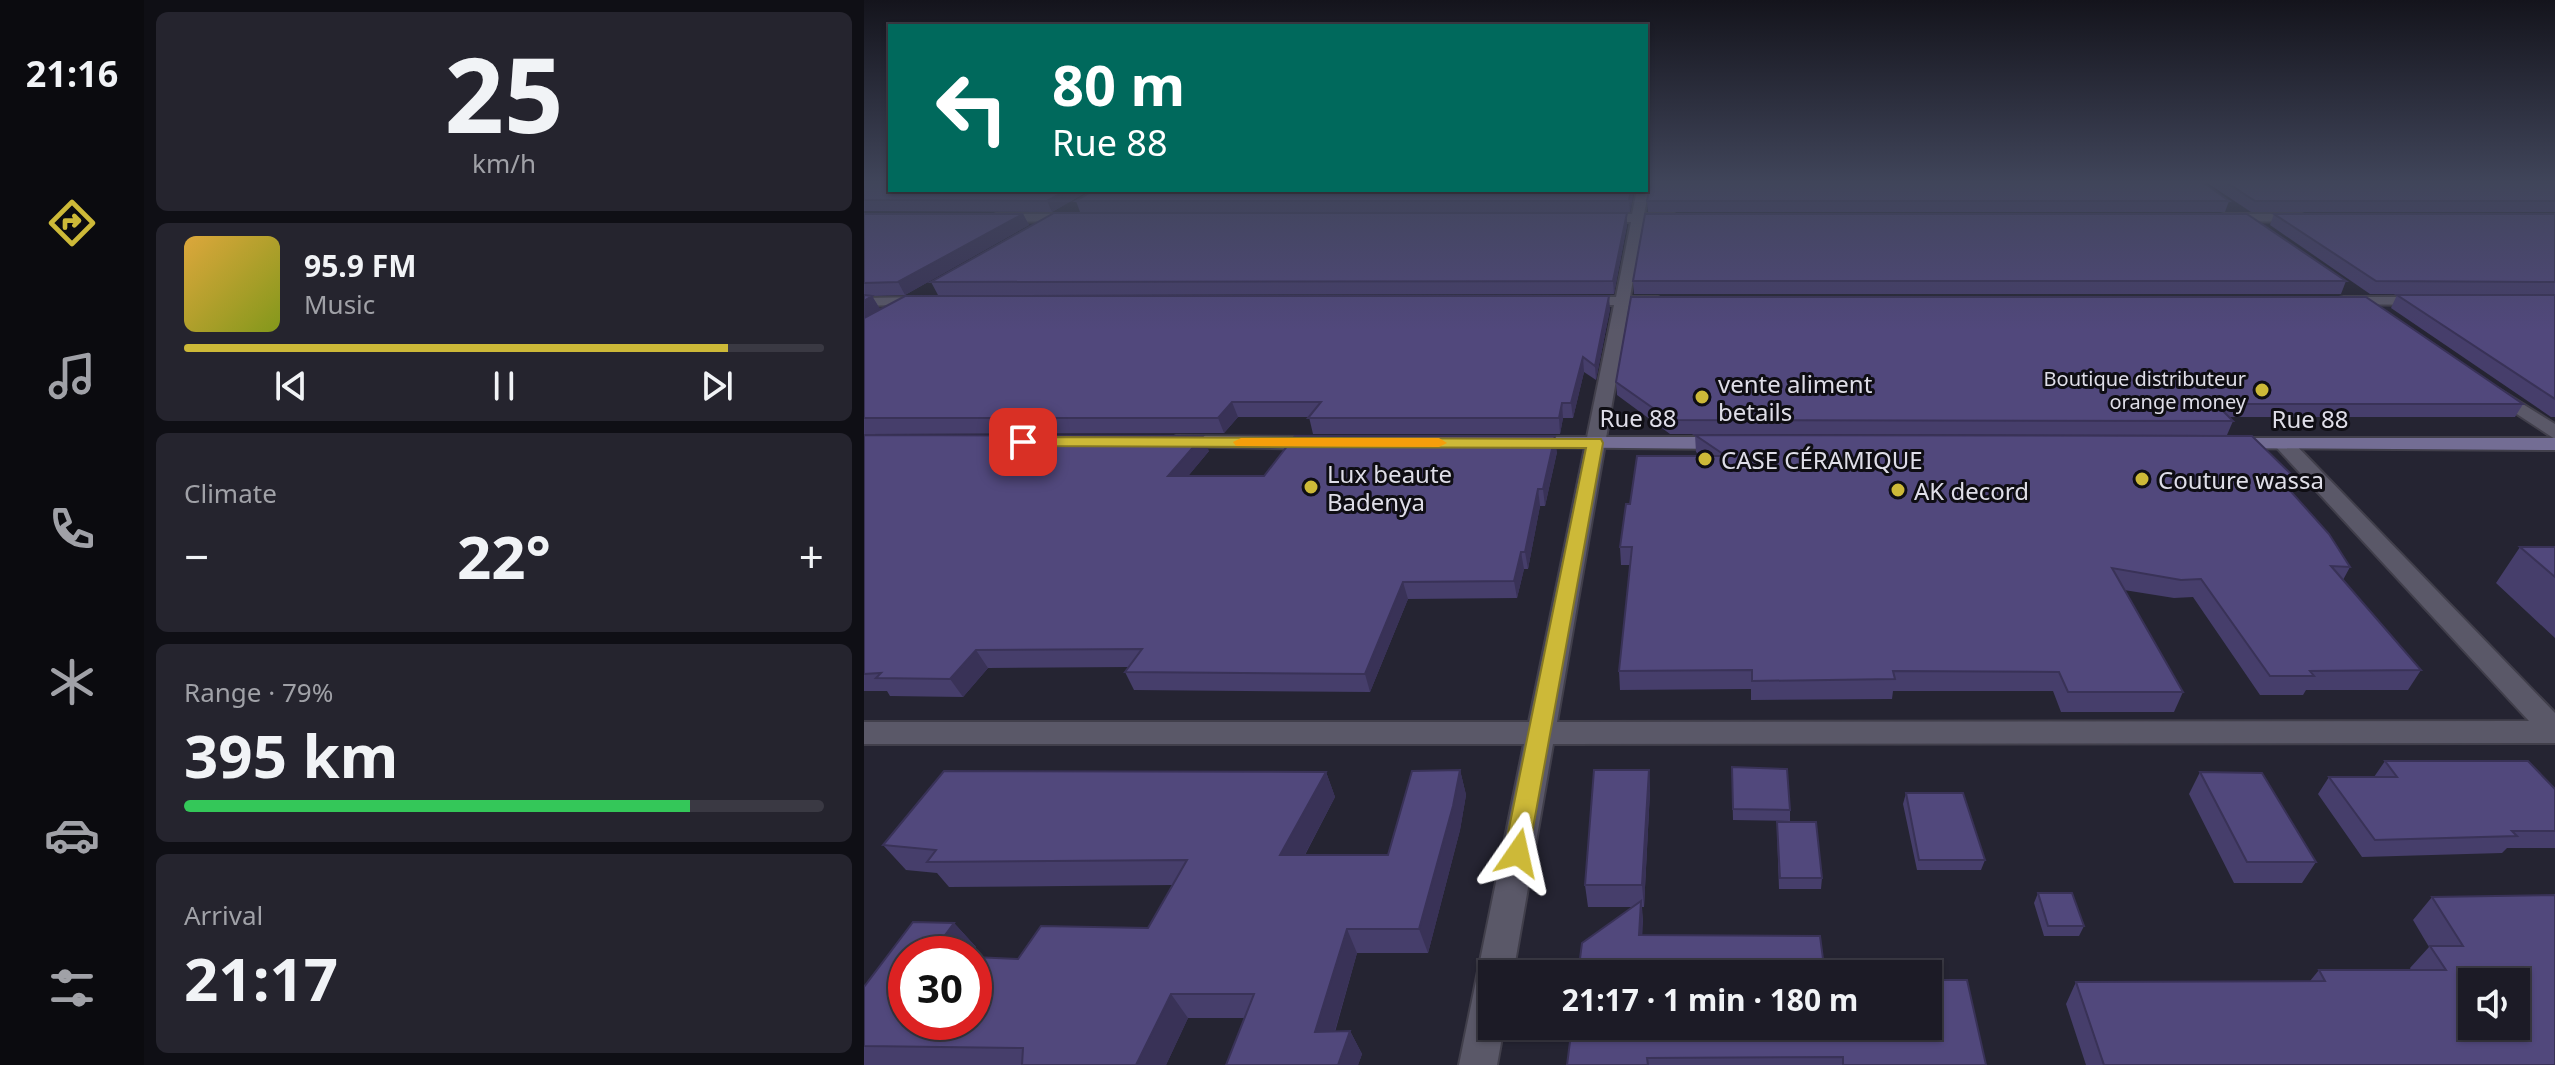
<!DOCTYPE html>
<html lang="en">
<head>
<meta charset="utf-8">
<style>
  body { margin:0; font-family:"Noto Sans",sans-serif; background:#25242e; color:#f1f3f6; height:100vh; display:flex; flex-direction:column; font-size:30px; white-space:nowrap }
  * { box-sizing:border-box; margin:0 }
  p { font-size:26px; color:#a0a1a7 }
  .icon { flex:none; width:44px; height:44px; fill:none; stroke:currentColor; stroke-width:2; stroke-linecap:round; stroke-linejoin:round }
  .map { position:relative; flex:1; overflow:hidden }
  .panel { display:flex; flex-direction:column; gap:12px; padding:12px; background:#0f0f15; width:720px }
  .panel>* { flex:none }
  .guide { position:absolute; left:24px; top:24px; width:760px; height:168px; border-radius:0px; box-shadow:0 2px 6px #0004,0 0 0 2px #3a3943; background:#00695c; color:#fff; overflow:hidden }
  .buttons { position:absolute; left:1594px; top:968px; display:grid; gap:16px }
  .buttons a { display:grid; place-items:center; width:72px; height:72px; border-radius:0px; background:#1c1b26; box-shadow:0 2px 6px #0004,0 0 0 2px #3a3943; font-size:40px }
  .speed { position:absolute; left:24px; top:936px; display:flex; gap:16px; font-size:40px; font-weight:700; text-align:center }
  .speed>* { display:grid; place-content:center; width:104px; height:104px; border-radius:50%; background:#1c1b26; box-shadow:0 2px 6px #0004,0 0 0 2px #3a3943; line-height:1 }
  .speed .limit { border:12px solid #d22; background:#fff; color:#111 }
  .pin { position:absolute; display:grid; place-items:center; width:68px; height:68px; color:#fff; margin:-34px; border-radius:16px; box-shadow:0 4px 12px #0006 }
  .me { position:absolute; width:88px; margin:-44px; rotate:11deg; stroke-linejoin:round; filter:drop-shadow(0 0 6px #0008) }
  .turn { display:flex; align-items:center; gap:28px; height:168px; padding:0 32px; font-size:36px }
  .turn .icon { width:104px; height:104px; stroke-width:2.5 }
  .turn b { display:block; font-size:56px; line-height:68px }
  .big { font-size:60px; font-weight:700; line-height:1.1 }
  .panel .widget { flex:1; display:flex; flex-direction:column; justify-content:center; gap:12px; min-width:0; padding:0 28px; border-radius:12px; background:#25242e }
  .panel .dial { align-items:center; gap:0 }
  .dial b { font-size:104px; line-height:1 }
  .song { display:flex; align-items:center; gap:24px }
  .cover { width:96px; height:96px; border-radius:12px; background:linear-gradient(135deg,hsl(40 70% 55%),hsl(70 70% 35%)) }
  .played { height:8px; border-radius:4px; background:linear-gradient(90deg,#cdb938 85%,#3a3943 85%) }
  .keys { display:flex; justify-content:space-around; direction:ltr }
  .heat { display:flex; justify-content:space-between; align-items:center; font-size:44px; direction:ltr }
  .charge { height:12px; border-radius:6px; background:linear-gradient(90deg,#34c759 79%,#3a3943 0) }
  .trip { position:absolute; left:614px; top:960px; width:464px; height:80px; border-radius:0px; background:#1c1b26; box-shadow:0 2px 6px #0004,0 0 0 2px #3a3943; font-weight:700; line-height:80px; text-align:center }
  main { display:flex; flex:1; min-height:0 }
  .tabs { display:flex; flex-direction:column; width:144px; justify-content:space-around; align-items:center; background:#0b0b0f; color:#a0a1a7 }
  .tabs .icon { width:56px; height:56px }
  .tabs .current { color:#cdb938 }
  .tabs b { font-size:36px; color:#f1f3f6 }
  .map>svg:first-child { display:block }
</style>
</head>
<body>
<main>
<nav class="tabs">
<b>21:16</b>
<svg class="icon current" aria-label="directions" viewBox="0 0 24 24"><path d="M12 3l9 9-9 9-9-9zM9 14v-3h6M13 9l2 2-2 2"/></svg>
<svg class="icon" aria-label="music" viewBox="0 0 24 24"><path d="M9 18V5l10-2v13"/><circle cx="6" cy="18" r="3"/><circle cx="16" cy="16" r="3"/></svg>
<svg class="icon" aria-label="phone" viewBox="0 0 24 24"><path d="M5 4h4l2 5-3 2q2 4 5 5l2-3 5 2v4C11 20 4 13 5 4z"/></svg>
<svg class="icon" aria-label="climate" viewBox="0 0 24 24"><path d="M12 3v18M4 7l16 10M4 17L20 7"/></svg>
<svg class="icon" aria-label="car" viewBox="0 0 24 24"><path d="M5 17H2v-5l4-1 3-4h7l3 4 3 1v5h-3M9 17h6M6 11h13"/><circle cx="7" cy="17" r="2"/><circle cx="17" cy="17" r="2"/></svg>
<svg class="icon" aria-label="filters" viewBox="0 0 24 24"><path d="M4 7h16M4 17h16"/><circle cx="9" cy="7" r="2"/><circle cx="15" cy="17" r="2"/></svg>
</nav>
<section class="panel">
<div class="widget dial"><b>25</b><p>km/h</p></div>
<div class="widget">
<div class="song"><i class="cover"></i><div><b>95.9 FM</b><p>Music</p></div></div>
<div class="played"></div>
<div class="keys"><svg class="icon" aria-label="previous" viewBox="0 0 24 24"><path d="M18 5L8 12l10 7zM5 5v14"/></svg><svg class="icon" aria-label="pause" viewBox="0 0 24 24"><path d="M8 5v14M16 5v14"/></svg><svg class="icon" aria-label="next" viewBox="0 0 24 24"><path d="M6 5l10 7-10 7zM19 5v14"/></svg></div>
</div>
<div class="widget"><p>Climate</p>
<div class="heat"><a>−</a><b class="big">22°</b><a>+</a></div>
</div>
<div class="widget"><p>Range · 79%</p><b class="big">395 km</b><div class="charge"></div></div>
<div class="widget"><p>Arrival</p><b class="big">21:17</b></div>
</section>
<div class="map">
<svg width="1691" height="1065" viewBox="0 0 1691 1065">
  <rect width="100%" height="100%" fill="#252432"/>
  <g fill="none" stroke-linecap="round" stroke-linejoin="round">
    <defs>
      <path id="minor" d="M782,187L785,190L780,214H810L816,218L810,222H779L766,297H794L801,301L794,305H765L693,722L1665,721L1413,448L1410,444L1420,438L1427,440L1691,713V743L689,744L649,974H628V1026H640L633,1065H595L660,744H0V722H665L750,305H716L709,301L716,297H752L767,222H732L726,218L732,214H768L773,190H782Z
        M210,214L216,218L214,221L132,222L126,218L132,214Z
        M1360,214H1438L1444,218L1438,222L1356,221V215Z
        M58,297L65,301L63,304L0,306V298Z
        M1480,297H1558L1565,301L1558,305L1475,304V298Z
        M1633,388L1691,424V439L1627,397L1624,393L1627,389Z"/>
      <path id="secondary" d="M312,436L454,437L464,443L454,449L305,446L302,442Z
        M664,437H862L872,443L862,449L657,447L654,443Z
        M1368,438H1691V450L1361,448L1358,444Z"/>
    </defs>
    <use href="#minor" stroke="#413f4b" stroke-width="4"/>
    <use href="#secondary" stroke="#413f4b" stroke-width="4"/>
    <use href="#minor" fill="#5a5868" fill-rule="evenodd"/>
    <use href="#secondary" fill="#736d94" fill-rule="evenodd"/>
  </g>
  <path fill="#463e6b" d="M0,182L226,190L188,212L0,211Z
    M782,182H1339L1365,201L1361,212H784L783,201L786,188Z
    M1342,182H1691V212H1387Z
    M770,190L766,212H216L212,201Z
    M763,213V225L750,294L74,295L67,282Z
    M0,214H159L165,225L41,295L8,296L16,309H746L732,380L720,372L709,418H699L696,434H449L445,417H374L360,433L0,434Z
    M1410,214H1691V417H1687L1527,308L1533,295H1663L1506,294L1406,225Z
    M769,281H1482L1477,294H770Z
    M752,382L1659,404L1651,417H1365L1369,421L1363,435L806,434L753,395Z
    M0,435L345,451L324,476H400L693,452L681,506H676L664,569H660L653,598L544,599L506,692L270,690L261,672L264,667L124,668L99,697L26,696L23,691H0Z
    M831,435L1429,476L1423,488L1486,567L1479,580L1557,670L1544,690H1442L1439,695H1396L1329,597L1310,598L1260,590L1319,692L1310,712H1197L1189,691H1029L1028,699L887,700V689L756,690L755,671L766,565H757L756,547L766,504L837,456L832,452Z
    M1656,547H1691V638L1632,583Z
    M1521,761L1691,789V848H1643L1638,853L1498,857L1454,794L1465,777H1510Z
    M596,770L602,795L596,830L564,953H493L471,1032L486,1031L498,1054L494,1065H362L381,1018H324L302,1065H0V987L49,922L90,923L112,947L108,954H42V1022H110V957L154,959L177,926L284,928L309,885L85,887L73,873L42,870L19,845L80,771L462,772L471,797L441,855H524L548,771Z
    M785,770L786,791L780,907H778L779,924L714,974L770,907H724L721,885Z
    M1336,772L1452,862L1438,883H1370L1325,794Z
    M868,778L926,810V821L869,820Z
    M1042,793L1121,860L1117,870H1053L1039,804Z
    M913,822L958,878L957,889H915L913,833Z
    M1174,893L1220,926L1215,936H1180L1170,903Z
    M1568,897L1691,1065H1222L1202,1004L1212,982L1446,981L1455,970H1547L1546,968L1565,947L1549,920Z
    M708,1026L1122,1065H703Z"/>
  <path fill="#393257" d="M203,190H226L188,212L183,201Z
    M767,190H770L766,212L765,201Z
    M763,213V225L750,294L749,281Z
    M159,214L165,225L41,295L34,282Z
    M8,296L16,309L0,319V301Z
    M745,296L746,309L732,380L731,366Z
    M719,357L720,372L709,418L707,403Z
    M368,402L374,417L360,433L354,418Z
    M698,403L699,418L696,434L695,418Z
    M339,436L345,451L311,492L304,476Z
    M691,436L693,452L681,506L679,489Z
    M674,489L676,506L664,569L661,552Z
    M657,552L660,569L653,598L650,581Z
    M539,582L544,599L506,692L501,674Z
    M112,650L124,668L99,697L86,679Z
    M596,770L602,795L596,830L564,953L555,929Z
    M785,770L786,791L780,907L778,885Z
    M462,772L471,797L428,879L416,855Z
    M777,901L779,924L777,957L775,935Z
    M90,923L112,947L108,954H67Z
    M483,929L493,953L464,1055L451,1032Z
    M307,994L324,1018L302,1065H272Z
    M486,1031L498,1054L494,1065H474Z"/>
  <path fill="#51487c" stroke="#393257" stroke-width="2" fill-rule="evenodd" d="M0,182H26V190H203L183,201L0,200Z
    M787,182H1339L1365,201H783Z
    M1362,182H1691V201H1391Z
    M230,190H767L765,201H212Z
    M190,213H763L749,281L67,282Z
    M0,214H159L34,282L0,283Z
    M781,214H1383L1482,281H769Z
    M1410,214H1691V282L1512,281Z
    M0,295L8,296L0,301Z
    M1533,295H1691V399Z
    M41,296H745L731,366L719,357L707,403H698L695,418H444L457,402H368L354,418H0V318Z
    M767,297H1502L1659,404H1352L1369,421L806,420L752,382Z
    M0,435L339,436L304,476H400L431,436H691L679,489H674L661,552H657L650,581L539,582L501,674L261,672L278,649L112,650L86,679L12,678L17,673L0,674Z
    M831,435L1388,436L1429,476H1413L1465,534L1486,567L1467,566L1557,670L1446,671L1450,676H1406L1337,579L1317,580L1248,568L1319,692H1204L1195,672L1029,671L1031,679L888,681V670L755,671L768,547H756L762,504H766L773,456H862Z
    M1656,547H1691V577Z
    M1521,761H1664L1691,789V831H1648L1653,836L1511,840L1465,777H1533Z
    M868,767L923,769L926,810L869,809Z
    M596,770L589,806L555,929H483L451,1032L486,1031L474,1065H362L390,994H307L272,1065H158L159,1048L0,1046V987L49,922L90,923L67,954H42V1022H110V957L154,959L177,926L284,928L323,860L63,862L72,850L19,845L80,771L462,772L416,855H524L548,771Z
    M730,770H785L778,885H721Z
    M1336,772L1398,773L1452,862H1383Z
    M1042,793H1099L1121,860H1055Z
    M913,822H952L958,878H916Z
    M1174,893H1208L1220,926H1184Z
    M1691,895V1065H1240L1212,982L1461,981L1455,970H1582L1566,946H1599L1568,897ZM1608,982H1652V1026H1608Z
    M777,901L775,935L956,936L961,974H714L718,943Z
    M1064,980H1103L1122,1065H979V1057L783,1058L784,1065H703L708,1026H1064Z"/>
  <linearGradient id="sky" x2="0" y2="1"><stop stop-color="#14141c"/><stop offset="0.55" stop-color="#40455a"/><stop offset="1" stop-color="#40455a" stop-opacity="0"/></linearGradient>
  <rect width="1691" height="331" fill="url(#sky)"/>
  <path fill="#cdb938" stroke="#857824" stroke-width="2" d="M159,437L737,439L739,443L663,861L654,865L644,861L640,853L722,448L153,446L151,442Z"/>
  <path fill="#f59e0b" d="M377,438H575L583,443L575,447L372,446L369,442Z"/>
  <g fill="#cdb938" stroke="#0f0e14" stroke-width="3">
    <circle cx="1398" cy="390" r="8"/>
    <circle cx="838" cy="397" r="8"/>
    <circle cx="841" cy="459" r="8"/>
    <circle cx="1278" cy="479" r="8"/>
    <circle cx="447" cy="487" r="8"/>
    <circle cx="1034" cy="490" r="8"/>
  </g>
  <g text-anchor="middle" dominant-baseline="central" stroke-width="6" stroke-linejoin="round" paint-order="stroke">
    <g font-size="20" fill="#dfdee8" stroke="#0f0e14" text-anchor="end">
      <text x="1382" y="378">Boutique distributeur<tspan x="1382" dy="23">orange money</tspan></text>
    </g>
    <g font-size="24" fill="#dfdee8" stroke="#0f0e14" text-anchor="start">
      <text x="854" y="383">vente aliment<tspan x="854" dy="28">betails</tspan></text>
      <text x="857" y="459">CASE CÉRAMIQUE</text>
      <text x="463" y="473">Lux beaute<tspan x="463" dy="28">Badenya</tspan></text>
      <text x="1294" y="479">Couture wassa</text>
      <text x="1050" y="490">AK decord</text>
    </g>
    <g font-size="24" fill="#dfdee8" stroke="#0f0e14">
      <text x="774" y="417">Rue 88</text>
      <text x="1446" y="418">Rue 88</text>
    </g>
  </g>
</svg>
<div class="buttons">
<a><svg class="icon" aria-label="sound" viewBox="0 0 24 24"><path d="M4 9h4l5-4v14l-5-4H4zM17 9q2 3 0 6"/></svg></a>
</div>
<div class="speed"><div class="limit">30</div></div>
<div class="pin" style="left:159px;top:442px;background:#d93025"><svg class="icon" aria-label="arrive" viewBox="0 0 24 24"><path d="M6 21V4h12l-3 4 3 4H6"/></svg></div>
<svg class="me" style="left:654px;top:853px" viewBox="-20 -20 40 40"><path d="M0-17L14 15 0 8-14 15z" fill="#cdb938" stroke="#fff" stroke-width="4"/></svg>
<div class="trip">21:17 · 1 min · 180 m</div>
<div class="guide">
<div class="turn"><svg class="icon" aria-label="left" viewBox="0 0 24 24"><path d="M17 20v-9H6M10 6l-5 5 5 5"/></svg><div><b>80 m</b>Rue 88</div></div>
</div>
</div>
</main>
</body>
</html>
